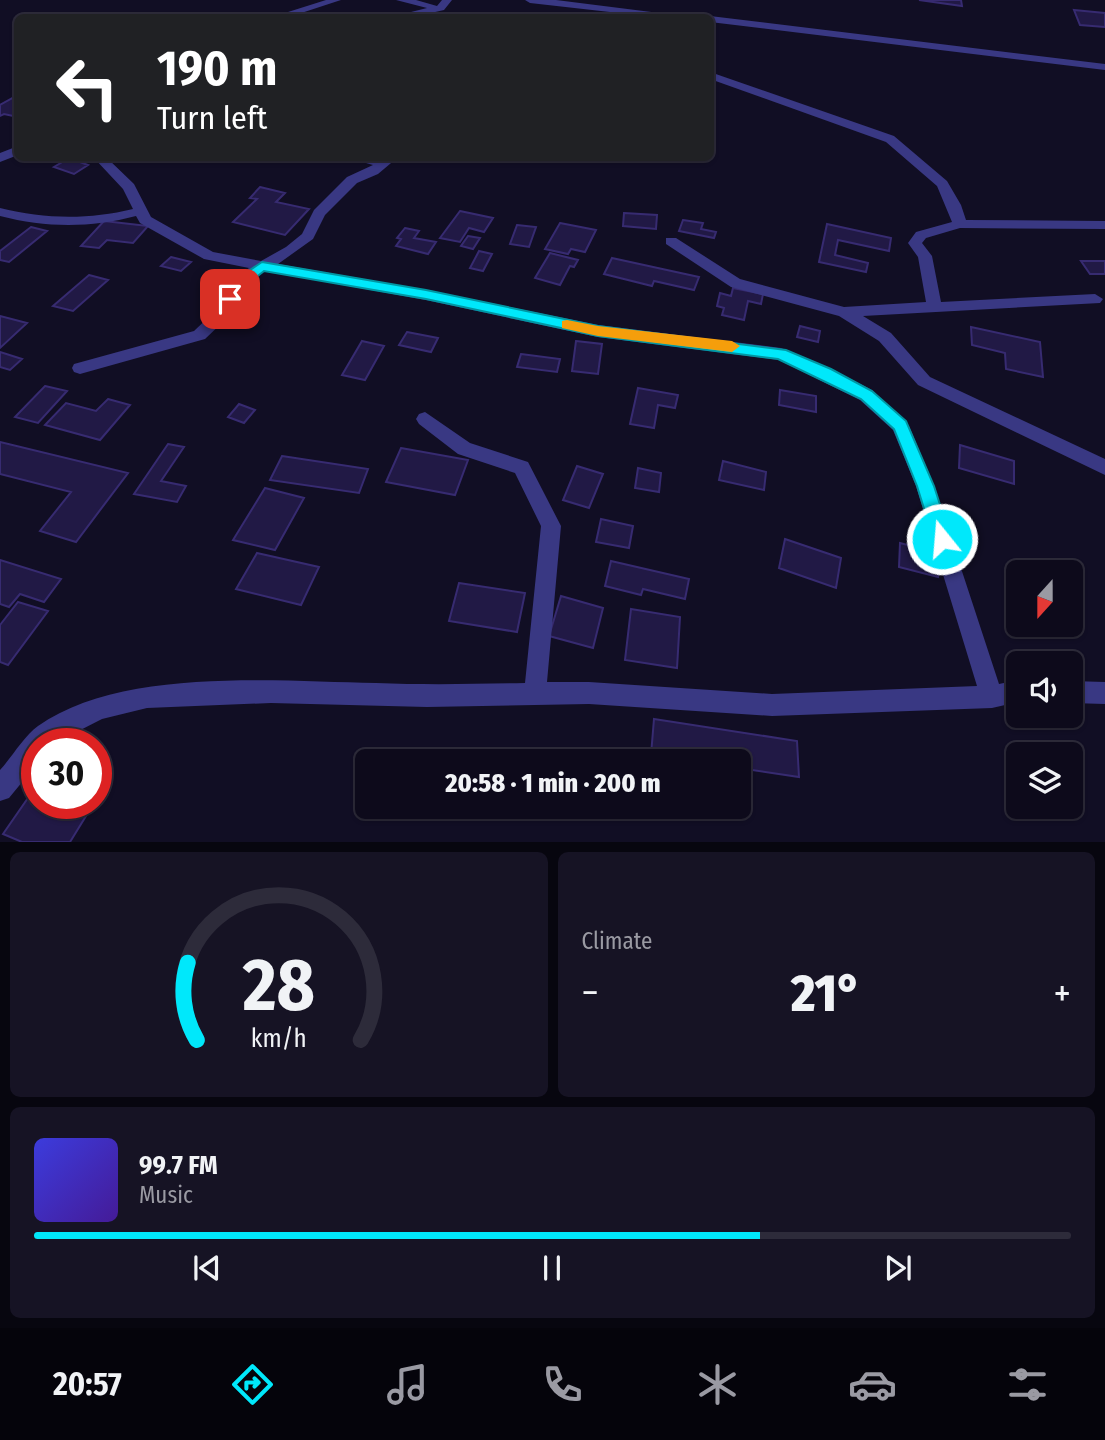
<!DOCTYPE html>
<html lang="en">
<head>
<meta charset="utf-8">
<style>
  body { margin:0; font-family:"Fira Sans Condensed",sans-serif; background:#161324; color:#f1f3f6; height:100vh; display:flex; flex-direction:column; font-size:26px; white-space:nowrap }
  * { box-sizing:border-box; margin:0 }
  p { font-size:23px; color:#9a9aa3 }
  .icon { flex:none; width:38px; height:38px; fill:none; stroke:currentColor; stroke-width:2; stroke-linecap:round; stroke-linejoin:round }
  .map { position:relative; height:842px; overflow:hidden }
  .sheet { display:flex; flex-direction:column; gap:10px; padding:10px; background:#07060f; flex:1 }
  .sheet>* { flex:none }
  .top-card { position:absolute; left:14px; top:14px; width:700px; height:147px; border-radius:10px; box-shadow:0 2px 5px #0004,0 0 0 2px #2d2b3a; background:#202124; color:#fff; overflow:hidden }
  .needle { width:46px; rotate:201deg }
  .controls { position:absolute; left:1006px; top:560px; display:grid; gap:14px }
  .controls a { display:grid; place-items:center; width:77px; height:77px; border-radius:10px; background:#0d0a1b; box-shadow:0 2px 5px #0004,0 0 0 2px #2d2b3a; font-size:35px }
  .speed { position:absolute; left:21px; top:728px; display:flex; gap:14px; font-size:35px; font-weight:700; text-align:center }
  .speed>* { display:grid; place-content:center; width:91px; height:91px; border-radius:50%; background:#0d0a1b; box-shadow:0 2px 5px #0004,0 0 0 2px #2d2b3a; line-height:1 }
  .speed .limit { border:10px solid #d22; background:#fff; color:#111 }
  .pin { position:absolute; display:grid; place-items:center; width:60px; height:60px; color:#fff; margin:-30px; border-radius:14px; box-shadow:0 4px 10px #0006 }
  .me { position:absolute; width:77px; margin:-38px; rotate:343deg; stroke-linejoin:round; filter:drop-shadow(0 0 5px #0008) }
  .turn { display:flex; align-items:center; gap:24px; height:147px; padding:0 28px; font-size:32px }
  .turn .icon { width:91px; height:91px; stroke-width:2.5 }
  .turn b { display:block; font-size:49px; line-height:60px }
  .big { font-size:52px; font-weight:800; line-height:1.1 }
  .sheet .widget { flex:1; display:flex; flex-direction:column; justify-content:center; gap:10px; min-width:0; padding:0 24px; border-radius:10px; background:#161324 }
  .sheet .dial { align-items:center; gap:0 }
  .dial svg { height:182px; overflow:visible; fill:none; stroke:#2d2b3a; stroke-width:7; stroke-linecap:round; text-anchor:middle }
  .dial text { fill:#f1f3f6; stroke:none }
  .song { display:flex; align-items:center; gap:21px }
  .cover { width:84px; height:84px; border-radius:10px; background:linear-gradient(135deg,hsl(240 70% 55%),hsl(260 70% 35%)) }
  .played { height:7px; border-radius:4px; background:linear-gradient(90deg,#00e8fb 70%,#2d2b3a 70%) }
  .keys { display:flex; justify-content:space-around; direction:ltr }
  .heat { display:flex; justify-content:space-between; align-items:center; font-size:38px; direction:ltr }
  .sheet .tiles { flex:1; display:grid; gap:10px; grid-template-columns:1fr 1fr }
  .widget:last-child { grid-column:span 2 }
  .trip { position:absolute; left:355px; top:749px; width:396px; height:70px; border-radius:10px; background:#0d0a1b; box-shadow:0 2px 5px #0004,0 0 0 2px #2d2b3a; font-weight:800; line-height:70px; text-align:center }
  .tabs { display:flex; height:112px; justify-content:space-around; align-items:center; background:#05040b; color:#9a9aa3 }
  .tabs .icon { width:49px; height:49px }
  .tabs .on { color:#00e8fb }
  .tabs b { font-size:32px; color:#f1f3f6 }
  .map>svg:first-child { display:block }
</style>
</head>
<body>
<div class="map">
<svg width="1105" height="842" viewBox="0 0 1105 842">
  <rect width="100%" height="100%" fill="#110e24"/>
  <path fill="#211945" stroke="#372b71" stroke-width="2" d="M961,0L962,6L919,0Z
    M1074,10L1105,13V27L1080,25Z
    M18,95V117L4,114L0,116V105Z
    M69,158L88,165L74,174L54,167Z
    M260,187L285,193L276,202L309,209L285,235L233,222L257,199L250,198Z
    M460,211L493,218L484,232L469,228L460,242L440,238Z
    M624,213L657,215L656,229L623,226Z
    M683,220L703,223L701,229L716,232L714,238L679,231Z
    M104,221L148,226L133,243L107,240L99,248L81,246Z
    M560,223L596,230L585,252L571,249L568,254L545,249Z
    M827,224L891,238L889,251L838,240L835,255L868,263L866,272L819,262Z
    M517,225L536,227L529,247L510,244Z
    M31,227L47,231L9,262L0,260V251Z
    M405,228L419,231L414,238L436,242L428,254L396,246L401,239L397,238Z
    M468,236L480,238L473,249L461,246Z
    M479,251L492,254L483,271L470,268Z
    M550,253L578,260L574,267L570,266L560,285L535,278Z
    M171,257L191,262L181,271L161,266Z
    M612,258L699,277L694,290L654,281L652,286L604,274Z
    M1081,261H1105V274H1090Z
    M89,275L108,280L73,311L53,306Z
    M733,288L763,294L761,304L748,301L744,320L722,315L724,308L717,306L720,293L731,296Z
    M0,316L27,323L0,348Z
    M800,326L820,331L818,342L797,337Z
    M971,327L1040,342L1043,377L1006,369L1005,353L972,345Z
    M407,332L438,338L431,352L399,345Z
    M362,341L384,346L365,380L342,375Z
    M576,341L602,344L598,374L572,371Z
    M0,352L22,359L10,370L0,367Z
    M521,354L560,359L557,372L517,367Z
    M45,386L67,391L38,423L15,417Z
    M638,388L678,395L675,408L658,405L654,428L630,424Z
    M780,390L816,396V412L779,405Z
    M108,399L130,405L100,440L45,425L66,403L96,411Z
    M239,404L255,410L244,423L228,417Z
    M0,442L128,473L76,542L40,531L71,492L0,474Z
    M168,444L184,447L161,481L186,486L177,502L134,494Z
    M960,445L1014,461V484L959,468Z
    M401,448L468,460L455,495L386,482Z
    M282,456L368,469L359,493L270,480Z
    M723,461L766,472L764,490L719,480Z
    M577,466L603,474L589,508L563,500Z
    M638,468L661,473L659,492L635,488Z
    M265,488L304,498L275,550L233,540Z
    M601,519L633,526L629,548L596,542Z
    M785,539L841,558L836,588L779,568Z
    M900,543L938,553V577L899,567Z
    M257,553L319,567L301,605L236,589Z
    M0,560L61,579L44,602L20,594L9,607L0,604Z
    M611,561L689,579L685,599L643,589L641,595L605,586Z
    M459,583L525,593L517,632L449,621Z
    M561,596L603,608L593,648L549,636Z
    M18,602L48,611L8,665L0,662V625Z
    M631,609L680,617L677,668L625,660Z
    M654,719L797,741L799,777L738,768V761H693L651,755Z
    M96,771L111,777L96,800Z
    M37,785V803H94L70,842H22L3,834Z"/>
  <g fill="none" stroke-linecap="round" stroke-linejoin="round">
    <path fill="#393883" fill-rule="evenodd" d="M326,0H341L286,18H269Z
      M396,0H416L437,6L442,0H452L444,10L409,18H387L427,8Z
      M525,0H556L699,18H663L530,3Z
      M710,16L1105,64V70L710,22V18H706Z
      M710,72L894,136L947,181L961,205L966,220L1105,221V229L960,228L926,238L922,243L932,256L941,302L1095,294L1103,299L1100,303L863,316L891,333L930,377L1105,459V475L918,385L879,341L839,316L731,287L666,244V238H676L740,279L844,307L926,302L918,257L908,243L916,232L952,222L937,186L886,142L710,79Z
      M18,146V155L0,162V153Z
      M94,158H107L134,184L151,217L213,252L261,261L286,247L302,234L314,210L347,177L373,165L359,161L357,158H397L378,174L357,183L325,215L313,239L278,264L426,290L598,325L781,348L831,369L872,390L909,426L934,486L999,684L1018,680V702L992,708L772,716L589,704L427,707L271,703L147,708L102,719L53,744H37V764L9,798L0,801V770C12,757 24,736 38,726C121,667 277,681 376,683C425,685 475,684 525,683L541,526L515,473L458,454L419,424L416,419L419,414L425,412L470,443L528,462L561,526L547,682H589L772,694L977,686L916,486L893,430L860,400L779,360L598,337L426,300L265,271L245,286L226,319L205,339L80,374L74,372L72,368L74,364L194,331L215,311L234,279L249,268L204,259L140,223L136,216C91,228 46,228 0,216V208C44,219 88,220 133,209L123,189Z
      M1071,681L1105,682V704L1071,703Z"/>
  </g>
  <path fill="#00e8fb" stroke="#0097a3" stroke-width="2" d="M262,262L426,290L598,326L786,350L831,369L872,391L906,421L934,486L951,539L948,544L942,547L935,544L917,486L894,429L861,399L778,359L598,336L426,299L264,271L244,287L235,302H225L223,299L235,280Z"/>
  <path fill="#f59e0b" d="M567,320L598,326L732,341L740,346L732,352L598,336L562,328V321Z"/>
</svg>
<div class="controls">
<a><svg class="needle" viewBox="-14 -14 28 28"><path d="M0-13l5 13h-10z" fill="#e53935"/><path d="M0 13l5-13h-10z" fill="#9a9aa3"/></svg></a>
<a><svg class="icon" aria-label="sound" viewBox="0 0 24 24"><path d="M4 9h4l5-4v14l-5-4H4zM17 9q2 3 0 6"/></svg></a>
<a><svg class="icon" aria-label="layers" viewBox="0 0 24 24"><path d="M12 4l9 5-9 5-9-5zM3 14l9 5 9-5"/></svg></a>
</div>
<div class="speed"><div class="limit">30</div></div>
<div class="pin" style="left:230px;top:299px;background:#d93025"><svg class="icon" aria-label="arrive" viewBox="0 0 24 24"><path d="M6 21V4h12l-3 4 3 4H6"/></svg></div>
<svg class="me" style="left:942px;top:539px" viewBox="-20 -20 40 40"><circle r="17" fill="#00e8fb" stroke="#fff" stroke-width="3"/><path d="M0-11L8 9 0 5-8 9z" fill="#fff"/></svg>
<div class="trip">20:58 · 1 min · 200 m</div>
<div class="top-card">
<div class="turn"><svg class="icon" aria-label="left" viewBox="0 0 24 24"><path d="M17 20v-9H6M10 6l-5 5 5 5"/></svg><div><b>190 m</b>Turn left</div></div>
</div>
</div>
<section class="sheet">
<div class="tiles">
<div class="widget dial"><svg viewBox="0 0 100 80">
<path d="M14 69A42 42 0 1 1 86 69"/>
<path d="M14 69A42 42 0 0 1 10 35" stroke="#00e8fb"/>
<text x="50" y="56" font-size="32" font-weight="700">28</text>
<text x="50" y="72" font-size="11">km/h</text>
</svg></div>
<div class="widget"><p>Climate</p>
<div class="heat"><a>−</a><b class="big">21°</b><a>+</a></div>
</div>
<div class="widget">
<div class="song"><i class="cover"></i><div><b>99.7 FM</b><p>Music</p></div></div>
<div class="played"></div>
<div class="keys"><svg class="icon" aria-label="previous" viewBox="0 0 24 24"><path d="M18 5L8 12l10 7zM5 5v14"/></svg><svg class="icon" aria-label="pause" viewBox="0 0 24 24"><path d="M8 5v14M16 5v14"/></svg><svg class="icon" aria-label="next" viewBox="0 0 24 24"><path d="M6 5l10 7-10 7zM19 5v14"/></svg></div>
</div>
</div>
</section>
<nav class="tabs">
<b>20:57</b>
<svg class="icon on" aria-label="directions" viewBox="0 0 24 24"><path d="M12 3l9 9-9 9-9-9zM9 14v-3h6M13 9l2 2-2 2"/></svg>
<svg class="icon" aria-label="music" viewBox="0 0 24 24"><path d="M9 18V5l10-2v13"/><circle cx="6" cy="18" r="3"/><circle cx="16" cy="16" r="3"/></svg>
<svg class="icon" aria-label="phone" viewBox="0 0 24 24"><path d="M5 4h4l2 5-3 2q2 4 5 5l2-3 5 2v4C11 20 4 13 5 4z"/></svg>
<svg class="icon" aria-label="climate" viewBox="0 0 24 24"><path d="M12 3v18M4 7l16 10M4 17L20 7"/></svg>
<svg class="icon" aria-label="car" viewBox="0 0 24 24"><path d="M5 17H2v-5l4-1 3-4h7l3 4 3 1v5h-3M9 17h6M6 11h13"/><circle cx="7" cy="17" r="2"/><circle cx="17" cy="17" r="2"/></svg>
<svg class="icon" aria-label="filters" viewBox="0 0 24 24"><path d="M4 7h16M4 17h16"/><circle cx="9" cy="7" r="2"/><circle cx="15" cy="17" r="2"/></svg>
</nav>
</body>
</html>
